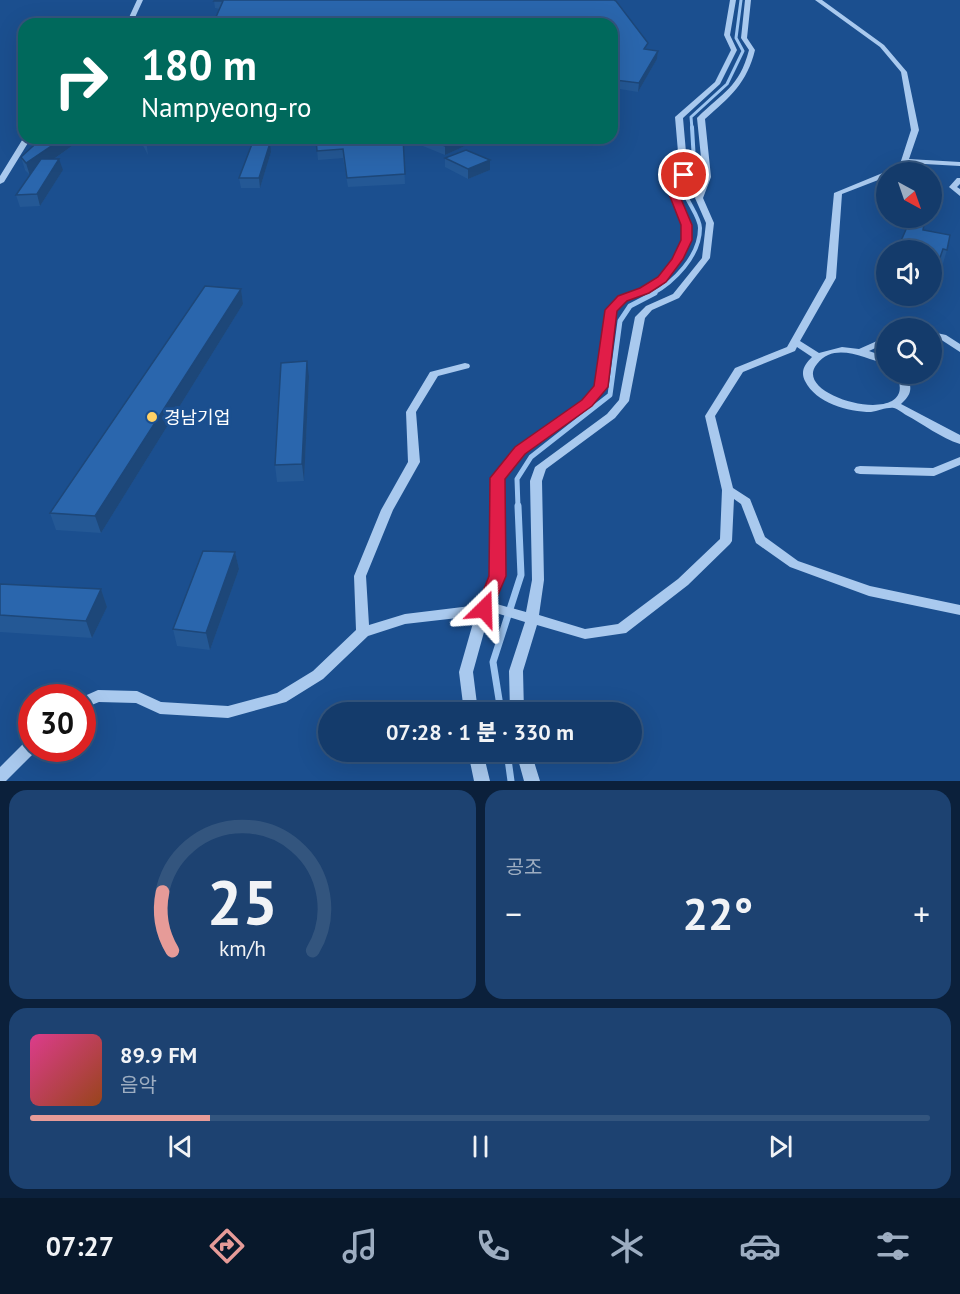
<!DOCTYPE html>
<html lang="ko">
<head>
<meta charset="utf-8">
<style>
  body { margin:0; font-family:"PT Sans","Noto Sans KR",sans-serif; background:#1d4271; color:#f1f3f6; height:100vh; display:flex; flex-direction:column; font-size:22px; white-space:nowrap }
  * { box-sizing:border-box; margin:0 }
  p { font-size:20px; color:#9dadc1 }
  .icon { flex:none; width:33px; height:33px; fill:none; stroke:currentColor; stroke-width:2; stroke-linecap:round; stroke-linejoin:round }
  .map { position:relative; height:781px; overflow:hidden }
  .drawer { display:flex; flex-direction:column; gap:9px; padding:9px; background:#0b203b; flex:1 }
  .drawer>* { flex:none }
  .hud { position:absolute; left:18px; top:18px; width:600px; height:126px; border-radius:18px; box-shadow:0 6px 24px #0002,0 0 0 2px #33557e; background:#00695c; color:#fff; overflow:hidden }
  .needle { width:39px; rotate:140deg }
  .fabs { position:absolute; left:876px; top:162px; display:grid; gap:12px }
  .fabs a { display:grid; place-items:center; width:66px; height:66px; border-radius:50%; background:#143b6b; box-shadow:0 6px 24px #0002,0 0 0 2px #33557e; font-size:30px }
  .speed { position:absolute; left:18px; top:684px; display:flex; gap:12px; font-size:30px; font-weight:700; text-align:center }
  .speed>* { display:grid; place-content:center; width:78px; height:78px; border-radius:50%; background:#143b6b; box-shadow:0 6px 24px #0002,0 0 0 2px #33557e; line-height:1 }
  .speed .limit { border:9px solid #d22; background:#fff; color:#111 }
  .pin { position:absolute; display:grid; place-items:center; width:51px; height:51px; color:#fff; margin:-26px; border:3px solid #fff; border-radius:50%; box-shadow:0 2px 6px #0007 }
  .me { position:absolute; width:66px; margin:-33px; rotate:22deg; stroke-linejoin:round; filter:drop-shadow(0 0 4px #0008) }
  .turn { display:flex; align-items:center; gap:21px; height:126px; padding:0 24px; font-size:27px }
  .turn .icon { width:78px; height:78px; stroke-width:2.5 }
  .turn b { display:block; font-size:42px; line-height:51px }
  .big { font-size:45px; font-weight:800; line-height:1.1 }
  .drawer .widget { flex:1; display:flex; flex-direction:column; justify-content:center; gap:9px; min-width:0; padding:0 21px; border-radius:18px; background:#1d4271 }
  .drawer .dial { align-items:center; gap:0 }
  .dial svg { height:156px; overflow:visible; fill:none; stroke:#33557e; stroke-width:7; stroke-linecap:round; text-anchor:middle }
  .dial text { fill:#f1f3f6; stroke:none }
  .song { display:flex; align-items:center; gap:18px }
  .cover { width:72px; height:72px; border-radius:9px; background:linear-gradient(135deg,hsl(330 70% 55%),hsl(20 70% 35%)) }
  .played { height:6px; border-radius:3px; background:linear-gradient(90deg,#e69b98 20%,#33557e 20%) }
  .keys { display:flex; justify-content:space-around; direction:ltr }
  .heat { display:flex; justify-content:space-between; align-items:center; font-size:33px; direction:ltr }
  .drawer .tiles { flex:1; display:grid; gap:9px; grid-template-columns:1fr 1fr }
  .widget:last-child { grid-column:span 2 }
  .trip { position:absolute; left:318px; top:702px; width:324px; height:60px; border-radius:30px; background:#143b6b; box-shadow:0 6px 24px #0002,0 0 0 2px #33557e; font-weight:800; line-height:60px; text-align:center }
  .tabs { display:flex; height:96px; justify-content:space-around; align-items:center; background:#08182b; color:#9dadc1 }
  .tabs .icon { width:42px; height:42px }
  .tabs .selected { color:#e69b98 }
  .tabs b { font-size:27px; color:#f1f3f6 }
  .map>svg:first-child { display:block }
</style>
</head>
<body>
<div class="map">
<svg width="960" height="781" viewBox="0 0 960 781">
  <rect width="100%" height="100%" fill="#1b4f8f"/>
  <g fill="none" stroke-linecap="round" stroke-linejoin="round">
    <path stroke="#9cc4f0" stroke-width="3" d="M692,129L691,117L727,84L743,51L736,38L741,0"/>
    <path stroke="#9cc4f0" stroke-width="4" d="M652,294C674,282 700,256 700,228C700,219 691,207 687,198L695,178L692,127"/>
    <path stroke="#9cc4f0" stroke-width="5" d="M518,507L517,479L531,457L610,395L620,321L630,306L655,293"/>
    <path stroke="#9cc4f0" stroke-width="7" d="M501,712L493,662L521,575L518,506
      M507,752L511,781"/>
    <path fill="#a9c9ee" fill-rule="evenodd" d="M137,0H143L132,24H126Z
      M730,0H736L730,35L737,50L720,84L683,118L688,175L678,194L691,225L690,240L681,259L665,281L648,293L625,301L616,311L606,387L591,405L524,453L503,479L504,576L493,603L526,612L532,580L530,481L535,467L607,414L619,400L635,317L646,306L673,294L702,258L706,223L695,198L703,177L697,118C723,92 739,88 749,50L741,38L745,0H751L747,38L755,50C747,83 730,97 705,119L711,177L703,198L714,223L710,258L679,298L652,310L645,318L629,401L615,418L546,469L542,481L544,580L539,615L585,629L618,624L678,579L720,539L722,490L705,416L735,368L787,347L826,278L834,193L885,172L900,164L911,130L901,72L880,47L815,0H822L884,45L907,72L919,130L909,159L960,162V166L907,163C904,171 894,172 886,172V177L842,194L836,278L800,341L819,353L842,347L859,349L886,337V343L869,351L886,357V364C865,359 835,341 817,364C788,398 924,431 896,374H906C912,386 913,394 901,404L960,435V444C941,438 923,424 906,415C903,413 898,409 894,408C887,407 878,411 871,412C848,412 816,403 805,381C800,371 805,364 812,357L797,347L795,351L743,372L715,416L733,488L750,499L765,537L798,561L870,586L960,605V615L869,596L790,567L756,543L741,504L734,499L732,541L730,544L688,585L626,633L585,639L537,625L523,671L524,712H510L509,671L525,622L496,613L489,614L473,672L478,712H464L459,672L475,616L405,624L368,636L323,679L286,702L228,718L160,714L136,703L99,702L82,709V698H80L98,690L137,691L161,702L228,706L277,693L313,671L356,630L354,576L381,510L408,462L406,412L430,372L465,363L469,364L470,366L469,368L438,376L416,412L420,462L393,510L366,576L369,625L405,614L479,605L492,576L491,478L516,447L583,401L596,386L606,310L619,297L642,289L659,277L673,259L682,240L683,225L670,194L680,175L675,117L715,82L731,50L724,35Z
      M24,137L31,138L4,182L0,184V176Z
      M957,178H960V184L957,187L960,189V196L949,187Z
      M932,332L946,335L960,344V352L940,339L932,338Z
      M960,457V465L934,476L860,474L856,473L854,470L856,467L860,466L933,468Z
      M32,739V748L37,750L6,781H0V767L27,740Z
      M468,752H483L490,781H474Z
      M516,752H531L540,781H524Z"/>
  </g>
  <path fill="#245895" d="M614,0L647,50L658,51L657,59L638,92L614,88L612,24H217L216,17L220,9L215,8L214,1Z
    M42,138H83L54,159L63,170L40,206L20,207L16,195L30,175L25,170L21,157Z
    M139,138H152L146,139L148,155Z
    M316,138H467V145L445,155L403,138L405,184L348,187L343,158L318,160Z
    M271,152L260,188H241L239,178Z
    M445,158L490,170L468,179L445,167Z
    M923,230L947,250L941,270L937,269L932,285V250Z
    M241,289L243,304L101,533L56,530L50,513Z
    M309,377L304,481L277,482L275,465Z
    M235,552L239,569L210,650L177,646L173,629Z
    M0,584L101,589L107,607L92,638L0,632Z"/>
  <path fill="#1d4779" d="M658,51L657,59L638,92L639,83Z
    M615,80L614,88L612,89V81Z
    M63,138H83L30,176L26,163Z
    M463,138H467V145L445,155V146Z
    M270,143L271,152L260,188L259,178Z
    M59,159L63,170L40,206L37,194Z
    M490,160V170L468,179V169Z
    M241,289L243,304L101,533L95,516Z
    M307,361L309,377L304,481L302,464Z
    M235,552L239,569L210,650L206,633Z
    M101,589L107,607L92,638L86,621Z"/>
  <path fill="#2a66ad" stroke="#1d4779" stroke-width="1.5" d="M215,0H614L616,1L648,43L644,49L658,51L639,83L615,80L612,81V24H475L480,21L429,24H241L263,17H216L223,1H214Z
    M42,138H63L26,163L21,157Z
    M142,138H145L146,145Z
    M316,138H403L405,174L347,178L343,149L317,151Z
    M425,138H463L445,146Z
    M270,143L259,178H239L252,144Z
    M466,150L490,160L468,169L445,158Z
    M41,159H59L37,194L16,195Z
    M911,218H922L925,219L923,230L950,235L947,250L943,249L936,269L932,268V250H897Z
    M205,286L241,289L95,516L50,513Z
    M307,361L302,464L275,465L281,363Z
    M203,551L235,552L206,633L173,629Z
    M0,584L101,589L86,621L0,615Z"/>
  <path fill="#e11d48" stroke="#92132f" stroke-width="1.5" d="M680,173L689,175L679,194L692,225V240L683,259L666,282L649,293L627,301L617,311L608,387L592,406L525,454L505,479L506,576L490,614L484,616L478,614L476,609L489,576L490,478L515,447L582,400L594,386L605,310L618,296L640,288L658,277L672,259L681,240V225L669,194Z"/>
  <circle fill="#ffd166" stroke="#1b4f8f" stroke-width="2" cx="152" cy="417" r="6"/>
  <g text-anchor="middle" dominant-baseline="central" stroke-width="6" stroke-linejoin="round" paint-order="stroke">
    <g font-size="18" fill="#fff" stroke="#1b4f8f" text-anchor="start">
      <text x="164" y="417">경남기업</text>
    </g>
  </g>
</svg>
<div class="fabs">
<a><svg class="needle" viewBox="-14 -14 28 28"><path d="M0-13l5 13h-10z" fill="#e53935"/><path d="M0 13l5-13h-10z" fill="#9dadc1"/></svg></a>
<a><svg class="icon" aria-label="sound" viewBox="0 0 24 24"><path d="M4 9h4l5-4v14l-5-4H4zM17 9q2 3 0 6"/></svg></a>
<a><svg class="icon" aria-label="search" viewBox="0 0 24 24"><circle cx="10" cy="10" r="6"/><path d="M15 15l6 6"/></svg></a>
</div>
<div class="speed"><div class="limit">30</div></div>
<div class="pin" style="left:684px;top:175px;background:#d93025"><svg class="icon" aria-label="arrive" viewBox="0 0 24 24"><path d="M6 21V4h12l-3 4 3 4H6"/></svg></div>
<svg class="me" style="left:484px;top:609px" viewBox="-20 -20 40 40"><path d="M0-17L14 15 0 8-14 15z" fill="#e11d48" stroke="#fff" stroke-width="4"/></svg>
<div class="trip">07:28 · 1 분 · 330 m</div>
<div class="hud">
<div class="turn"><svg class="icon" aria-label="right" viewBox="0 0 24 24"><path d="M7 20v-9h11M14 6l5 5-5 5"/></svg><div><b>180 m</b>Nampyeong-ro</div></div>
</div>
</div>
<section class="drawer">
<div class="tiles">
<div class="widget dial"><svg viewBox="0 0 100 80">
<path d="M14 69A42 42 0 1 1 86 69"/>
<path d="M14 69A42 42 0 0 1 9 39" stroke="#e69b98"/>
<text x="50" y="56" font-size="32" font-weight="700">25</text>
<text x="50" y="72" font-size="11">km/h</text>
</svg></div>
<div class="widget"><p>공조</p>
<div class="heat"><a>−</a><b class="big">22°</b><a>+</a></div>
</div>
<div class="widget">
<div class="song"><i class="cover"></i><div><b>89.9 FM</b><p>음악</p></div></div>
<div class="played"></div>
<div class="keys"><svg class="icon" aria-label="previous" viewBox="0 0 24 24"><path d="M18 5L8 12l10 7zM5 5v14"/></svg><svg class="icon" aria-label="pause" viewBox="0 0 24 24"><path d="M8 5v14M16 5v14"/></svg><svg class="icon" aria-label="next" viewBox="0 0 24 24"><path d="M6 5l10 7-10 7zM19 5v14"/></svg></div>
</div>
</div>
</section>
<nav class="tabs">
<b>07:27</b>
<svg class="icon selected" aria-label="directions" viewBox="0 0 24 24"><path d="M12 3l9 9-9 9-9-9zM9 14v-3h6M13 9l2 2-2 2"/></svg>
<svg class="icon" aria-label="music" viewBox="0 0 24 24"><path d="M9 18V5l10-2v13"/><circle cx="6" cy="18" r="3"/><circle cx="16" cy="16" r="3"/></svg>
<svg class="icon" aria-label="phone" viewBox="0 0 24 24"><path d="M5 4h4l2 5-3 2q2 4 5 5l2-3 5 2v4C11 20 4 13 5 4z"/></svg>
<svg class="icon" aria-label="climate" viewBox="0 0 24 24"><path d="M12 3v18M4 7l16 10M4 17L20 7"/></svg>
<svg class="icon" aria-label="car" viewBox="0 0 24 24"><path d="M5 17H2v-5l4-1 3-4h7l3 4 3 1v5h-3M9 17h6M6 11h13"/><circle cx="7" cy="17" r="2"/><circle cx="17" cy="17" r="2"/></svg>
<svg class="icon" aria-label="filters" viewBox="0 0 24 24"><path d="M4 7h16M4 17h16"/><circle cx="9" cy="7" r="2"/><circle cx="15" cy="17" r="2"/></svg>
</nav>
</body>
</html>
